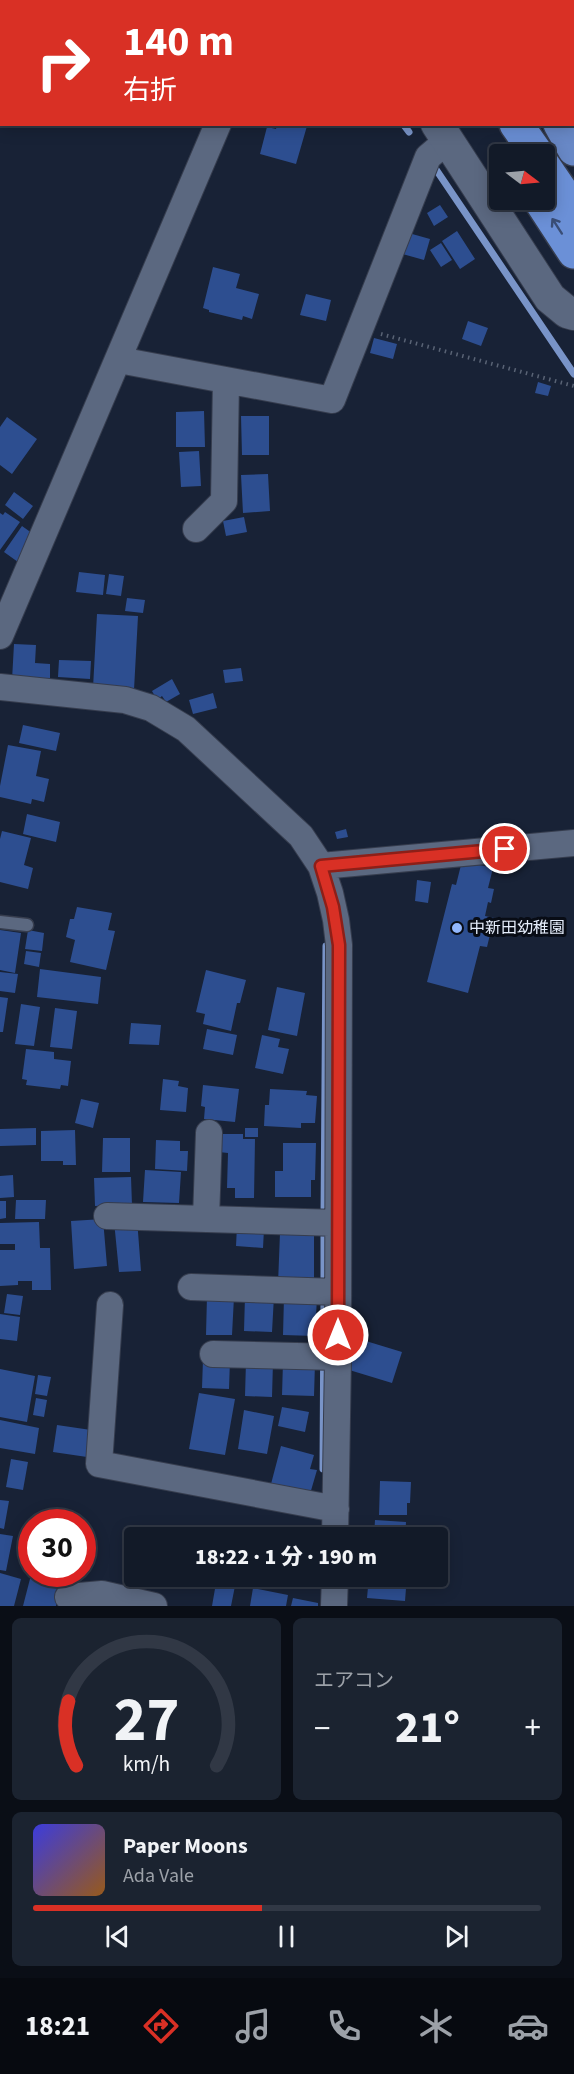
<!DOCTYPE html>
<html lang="ja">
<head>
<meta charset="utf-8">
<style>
  body { margin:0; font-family:"Source Sans 3","Noto Sans JP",sans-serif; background:#1b2330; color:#f1f3f6; height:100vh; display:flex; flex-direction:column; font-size:22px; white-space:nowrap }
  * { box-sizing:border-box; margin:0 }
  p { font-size:20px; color:#9ca1a8 }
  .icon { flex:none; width:33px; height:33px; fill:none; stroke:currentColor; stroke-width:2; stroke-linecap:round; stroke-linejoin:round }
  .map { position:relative; height:1606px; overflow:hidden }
  .drawer { display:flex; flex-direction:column; gap:12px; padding:12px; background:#0a0e16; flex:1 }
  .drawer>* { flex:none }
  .top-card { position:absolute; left:0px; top:0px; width:574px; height:126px; box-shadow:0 3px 15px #0003,0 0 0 2px #313845; background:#d93025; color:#fff; overflow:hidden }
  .needle { width:39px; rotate:106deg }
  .buttons { position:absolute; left:489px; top:144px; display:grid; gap:12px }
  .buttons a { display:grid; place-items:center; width:66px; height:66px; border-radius:6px; background:#121a28; box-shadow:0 3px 15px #0003,0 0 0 2px #313845; font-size:30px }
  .speed { position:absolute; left:18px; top:1509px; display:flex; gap:12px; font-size:30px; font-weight:700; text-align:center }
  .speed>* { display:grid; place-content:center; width:78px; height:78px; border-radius:50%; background:#121a28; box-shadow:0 3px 15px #0003,0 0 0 2px #313845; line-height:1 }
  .speed .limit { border:9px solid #d22; background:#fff; color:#111 }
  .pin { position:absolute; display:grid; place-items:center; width:51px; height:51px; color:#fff; margin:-26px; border:3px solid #fff; border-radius:50%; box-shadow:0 2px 6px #0007 }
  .me { position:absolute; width:66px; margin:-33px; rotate:0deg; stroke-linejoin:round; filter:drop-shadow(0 0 4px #0008) }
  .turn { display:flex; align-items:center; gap:21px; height:126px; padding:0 24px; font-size:27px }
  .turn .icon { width:78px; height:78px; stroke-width:2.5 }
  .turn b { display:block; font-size:42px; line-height:51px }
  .big { font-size:45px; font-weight:800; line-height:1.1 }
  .drawer .widget { flex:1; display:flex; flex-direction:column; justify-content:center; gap:9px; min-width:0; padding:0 21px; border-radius:9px; background:#1b2330 }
  .drawer .dial { align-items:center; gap:0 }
  .dial svg { height:156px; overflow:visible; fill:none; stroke:#313845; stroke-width:7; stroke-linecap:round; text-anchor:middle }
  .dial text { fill:#f1f3f6; stroke:none }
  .song { display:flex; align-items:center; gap:18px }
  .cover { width:72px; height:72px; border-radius:9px; background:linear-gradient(135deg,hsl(240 70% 55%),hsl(30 70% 35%)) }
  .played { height:6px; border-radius:3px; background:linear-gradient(90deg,#d93025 45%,#313845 45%) }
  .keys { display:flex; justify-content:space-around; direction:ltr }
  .heat { display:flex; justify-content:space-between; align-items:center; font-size:33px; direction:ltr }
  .drawer .tiles { flex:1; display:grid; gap:12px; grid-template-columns:1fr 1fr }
  .widget:last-child { grid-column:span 2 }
  .trip { position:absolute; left:124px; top:1527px; width:324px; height:60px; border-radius:6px; background:#121a28; box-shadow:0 3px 15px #0003,0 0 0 2px #313845; font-weight:800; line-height:60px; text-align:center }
  .tabs { display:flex; height:96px; justify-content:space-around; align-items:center; background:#070a10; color:#9ca1a8 }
  .tabs .icon { width:42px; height:42px }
  .tabs .on { color:#d93025 }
  .tabs b { font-size:27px; color:#f1f3f6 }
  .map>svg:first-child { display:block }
</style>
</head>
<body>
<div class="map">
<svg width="574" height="1606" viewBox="0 0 574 1606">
  <rect width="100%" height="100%" fill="#182236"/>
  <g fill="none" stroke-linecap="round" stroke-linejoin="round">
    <path stroke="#7994c8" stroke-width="7" d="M1,0L4,2
      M403,124L409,132
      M435,168L574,374
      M324,1217L326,946
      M324,1286V1228
      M323,1469L324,1297"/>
  </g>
  <path fill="#2d4e90" d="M277,124L307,126L296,164L260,154L267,127L276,129Z
    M440,205L448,217L434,226L427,213Z
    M457,231L475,259L460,269L442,241Z
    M405,232L430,239L424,260L399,253Z
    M441,243L452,260L441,267L430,250Z
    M213,267L240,274L236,288L259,294L252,319L243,316L242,320L209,312V310L203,308Z
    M306,294L331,300L326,321L300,315Z
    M468,321L488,328L481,346L462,339Z
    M374,338L397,344L393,359L370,353Z
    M538,382L551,386L548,396L535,393Z
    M204,411L205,447H176V412Z
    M241,416H269V455H242Z
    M7,417L37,439L12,474L0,465V427Z
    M199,451L201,486L181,487L179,452Z
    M268,474L270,511L243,513L241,475Z
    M14,492L33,506L23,519L5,505Z
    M5,512L20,522L0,550V513L3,515Z
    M244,517L247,532L226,536L223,521Z
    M22,526L36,536L18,562L4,552Z
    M79,572L105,575L103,595L76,592Z
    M109,574L124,576L121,596L106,594Z
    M127,598L145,600L143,613L125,611Z
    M97,614L138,616L134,690L93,688Z
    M14,644L36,645L35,663L50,664V682L12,680Z
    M59,660L91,661L90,679L58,677Z
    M241,668L243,681L225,683L223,670Z
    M172,679L180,694L166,702L162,696L157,700L152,691Z
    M213,693L217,708L193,714L189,700Z
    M23,725L60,733L56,751L19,743Z
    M8,745L41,751L36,776L49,779L44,802L32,799L31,804L0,797V786Z
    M27,814L60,822L56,842L23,834Z
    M346,829L348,837L337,839L335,832Z
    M2,831L31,838L24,865L33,868L28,889L0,882V839Z
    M462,861L493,868L488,888L494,889L491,903L488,902L485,916L494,918L487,947L480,946L468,993L427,982L452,884L456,885Z
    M417,880L431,882L428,903L415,901Z
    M77,907L112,913L108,930L115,931L106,970L70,962L75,940L66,937L70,919H74Z
    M0,930L21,933L15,973L0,970Z
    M28,930L44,933L42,951L25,949Z
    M26,951L41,953L39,967L24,964Z
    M40,969L101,977L98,1004L37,997Z
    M206,970L246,980L240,1003H237L231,1031L203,1024L205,1014L196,1012Z
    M0,972L18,974L15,993L0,991Z
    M277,987L305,993L297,1036L268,1030Z
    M0,997L8,998L3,1032H0Z
    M21,1004L40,1007L34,1046L15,1044Z
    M55,1008L77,1011L72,1049L50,1047Z
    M131,1023L161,1025L159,1045L129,1044Z
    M207,1029L237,1035L233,1055L203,1049Z
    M262,1035L280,1039L278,1047L289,1049L283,1074L255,1068Z
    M26,1049L54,1052V1059L71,1061L68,1086L61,1085L60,1089L26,1085L27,1080L22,1079Z
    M163,1079L179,1081L178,1086L188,1088L186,1112L160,1110Z
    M203,1085L239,1089L235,1122L204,1119L205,1107L201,1106Z
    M270,1089L307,1091L306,1095L317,1096L315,1123H301V1128L264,1126L265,1105H269Z
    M81,1099L99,1103L93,1128L75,1123Z
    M36,1128V1145L0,1146V1129Z
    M245,1128H258V1137H245Z
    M75,1130L76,1165H63V1161H41V1131Z
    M220,1134H243V1139H255L254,1198H235V1188H227L228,1153L219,1152Z
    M103,1138H130V1172H102Z
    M156,1140L180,1141V1151H188L187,1171L155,1169Z
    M283,1143H316L315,1180H311V1197H275V1171H283Z
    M145,1170L181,1172L179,1203L143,1202Z
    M13,1175L14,1197L0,1198V1176Z
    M131,1177L132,1205L95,1206L94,1178Z
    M16,1200H46L45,1219H15Z
    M0,1201H6V1218L0,1219Z
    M103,1219L107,1266L74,1269L71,1221Z
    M137,1219L141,1271L119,1272L114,1221Z
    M39,1222L40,1248H50L51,1290H32V1281H18V1285L0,1286V1250H15V1244H0V1223Z
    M237,1226L264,1229L263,1248L236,1246Z
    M280,1233H314V1284H278Z
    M7,1294L23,1296L20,1315L4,1313Z
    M207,1296L234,1297L232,1335H206Z
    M245,1296H274L272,1332L244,1331Z
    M284,1297H317L315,1336L283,1335Z
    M0,1314L20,1317L17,1341L0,1339Z
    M356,1338L402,1352L392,1383L346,1369Z
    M203,1359L230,1360L229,1389L202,1388Z
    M246,1361L273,1362L272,1397L245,1396Z
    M283,1362L315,1363L314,1396L282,1395Z
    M0,1369L35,1376L27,1422L0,1417Z
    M38,1375L51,1377L47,1396L35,1394Z
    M199,1393L235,1399L225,1455L189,1449Z
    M36,1398L47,1400L44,1417L33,1415Z
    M282,1407L309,1412L305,1432L278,1426Z
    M244,1410L274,1416L267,1454L238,1449Z
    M0,1420L39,1428L35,1454L0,1448Z
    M57,1425L91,1430L87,1457L53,1452Z
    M281,1446L314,1455L310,1469L317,1470L310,1494L271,1484Z
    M11,1459L28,1462L23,1490L6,1487Z
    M380,1481L411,1482L410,1503H407V1515H379Z
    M0,1500L9,1501L4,1529L0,1528Z
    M375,1520L406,1522L405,1538H374Z
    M0,1534L13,1536L6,1571L0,1570Z
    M0,1573L21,1579L14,1606H0Z
    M31,1575L62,1583L56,1606H23Z
    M369,1576H407L405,1601L367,1598Z
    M216,1583L235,1586L231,1606H212Z
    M253,1588L288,1595L286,1606H250Z
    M293,1598L318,1603V1606H291Z"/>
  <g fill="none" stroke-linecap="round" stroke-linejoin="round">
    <defs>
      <path id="service" d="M0,922L27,925"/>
      <path id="minor" d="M266,2L267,0
        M119,360L332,400L428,157L448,140
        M196,529L224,501L226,381
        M0,636L218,124
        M0,687L125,700L151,708L186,729L301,836L321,866L330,893L336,920L339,945L338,1357L335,1538
        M321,866L574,843
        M107,1216L338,1223
        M206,1219L209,1133
        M191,1287L338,1292
        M110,1305L99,1464L336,1509
        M213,1354L338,1357
        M68,1597L102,1594L154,1606
        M334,1606L335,1576"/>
      <path id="tertiary" d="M83,0L91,2
        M437,124L550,298L567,312L574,314"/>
      <path id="trunk" d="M486,0L487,2
        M522,0L523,2
        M573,85L574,87
        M560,124L574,149"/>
      <path id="motorway" d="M399,0L401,2
        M516,124L537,154
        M544,166L574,210
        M540,200L574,252"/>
    </defs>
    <use href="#service" stroke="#363d4e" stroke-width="15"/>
    <use href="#minor" stroke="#363d4e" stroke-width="28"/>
    <use href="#tertiary" stroke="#363d4e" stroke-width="34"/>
    <use href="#trunk" stroke="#363d4e" stroke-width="36"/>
    <use href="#motorway" stroke="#363d4e" stroke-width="36"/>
    <path stroke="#596375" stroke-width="4" stroke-dasharray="1.5 4.5" stroke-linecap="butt" d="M381,334L574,386"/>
    <use href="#service" stroke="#5b6880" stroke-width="12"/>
    <use href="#minor" stroke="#5b6880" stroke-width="26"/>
    <use href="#tertiary" stroke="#5b6880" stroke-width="32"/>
    <use href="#trunk" stroke="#6888c6" stroke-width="33"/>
    <use href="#motorway" stroke="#6b90d7" stroke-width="33"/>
  </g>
  <defs><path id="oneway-shaft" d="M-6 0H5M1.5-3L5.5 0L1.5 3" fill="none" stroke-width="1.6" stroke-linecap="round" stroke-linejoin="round" transform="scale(1.5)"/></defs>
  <use stroke="#3a4e76" href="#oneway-shaft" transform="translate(557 226) rotate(-123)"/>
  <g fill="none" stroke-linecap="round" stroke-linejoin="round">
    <defs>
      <path id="route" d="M338,1335L339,945L333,907L321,866L505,849"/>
    </defs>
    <use href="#route" stroke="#8d1f18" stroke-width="15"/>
    <use href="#route" stroke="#d93025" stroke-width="10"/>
  </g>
  <circle fill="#92b7fd" stroke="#080c15" stroke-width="2" cx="457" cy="928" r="6"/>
  <g text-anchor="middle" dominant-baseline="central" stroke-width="6" stroke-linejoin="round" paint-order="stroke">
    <g font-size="16" fill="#e6eefc" stroke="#080c15" text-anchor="start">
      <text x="469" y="928">中新田幼稚園</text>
    </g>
  </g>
</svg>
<div class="buttons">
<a><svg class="needle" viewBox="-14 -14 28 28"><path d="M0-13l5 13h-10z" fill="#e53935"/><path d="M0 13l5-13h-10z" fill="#9ca1a8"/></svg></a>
</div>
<div class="speed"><div class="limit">30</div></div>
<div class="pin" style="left:505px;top:849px;background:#d93025"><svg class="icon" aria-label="arrive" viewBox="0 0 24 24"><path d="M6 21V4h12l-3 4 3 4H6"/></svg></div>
<svg class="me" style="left:338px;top:1335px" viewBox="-20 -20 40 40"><circle r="17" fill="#d93025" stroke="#fff" stroke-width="3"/><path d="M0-11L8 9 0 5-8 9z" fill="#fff"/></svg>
<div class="trip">18:22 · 1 分 · 190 m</div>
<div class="top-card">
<div class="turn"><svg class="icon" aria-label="right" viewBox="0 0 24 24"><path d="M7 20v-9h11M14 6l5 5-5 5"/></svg><div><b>140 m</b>右折</div></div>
</div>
</div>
<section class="drawer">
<div class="tiles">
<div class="widget dial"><svg viewBox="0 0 100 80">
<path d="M14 69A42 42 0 1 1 86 69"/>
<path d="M14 69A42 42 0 0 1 10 36" stroke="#d93025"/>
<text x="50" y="56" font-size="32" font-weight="700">27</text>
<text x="50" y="72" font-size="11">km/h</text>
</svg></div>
<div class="widget"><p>エアコン</p>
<div class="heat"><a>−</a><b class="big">21°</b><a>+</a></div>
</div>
<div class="widget">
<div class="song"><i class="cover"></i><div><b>Paper Moons</b><p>Ada Vale</p></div></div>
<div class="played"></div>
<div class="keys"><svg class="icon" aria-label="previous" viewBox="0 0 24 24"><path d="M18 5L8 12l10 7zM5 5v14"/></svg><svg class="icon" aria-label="pause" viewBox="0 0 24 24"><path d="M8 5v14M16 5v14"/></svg><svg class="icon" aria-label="next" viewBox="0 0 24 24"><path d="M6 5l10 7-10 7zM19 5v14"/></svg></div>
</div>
</div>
</section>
<nav class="tabs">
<b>18:21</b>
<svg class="icon on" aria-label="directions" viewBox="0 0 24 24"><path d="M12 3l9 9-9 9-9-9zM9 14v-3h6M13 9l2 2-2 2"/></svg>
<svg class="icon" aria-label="music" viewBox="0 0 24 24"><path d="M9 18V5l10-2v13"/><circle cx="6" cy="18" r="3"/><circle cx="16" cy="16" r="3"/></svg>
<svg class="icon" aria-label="phone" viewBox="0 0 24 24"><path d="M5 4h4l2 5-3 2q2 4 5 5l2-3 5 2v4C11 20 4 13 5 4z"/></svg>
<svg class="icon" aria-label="climate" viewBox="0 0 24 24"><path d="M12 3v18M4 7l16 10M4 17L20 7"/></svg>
<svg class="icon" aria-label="car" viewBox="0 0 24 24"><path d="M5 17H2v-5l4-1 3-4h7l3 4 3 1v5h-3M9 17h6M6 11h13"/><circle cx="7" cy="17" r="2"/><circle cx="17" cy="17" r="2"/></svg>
</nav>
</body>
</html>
